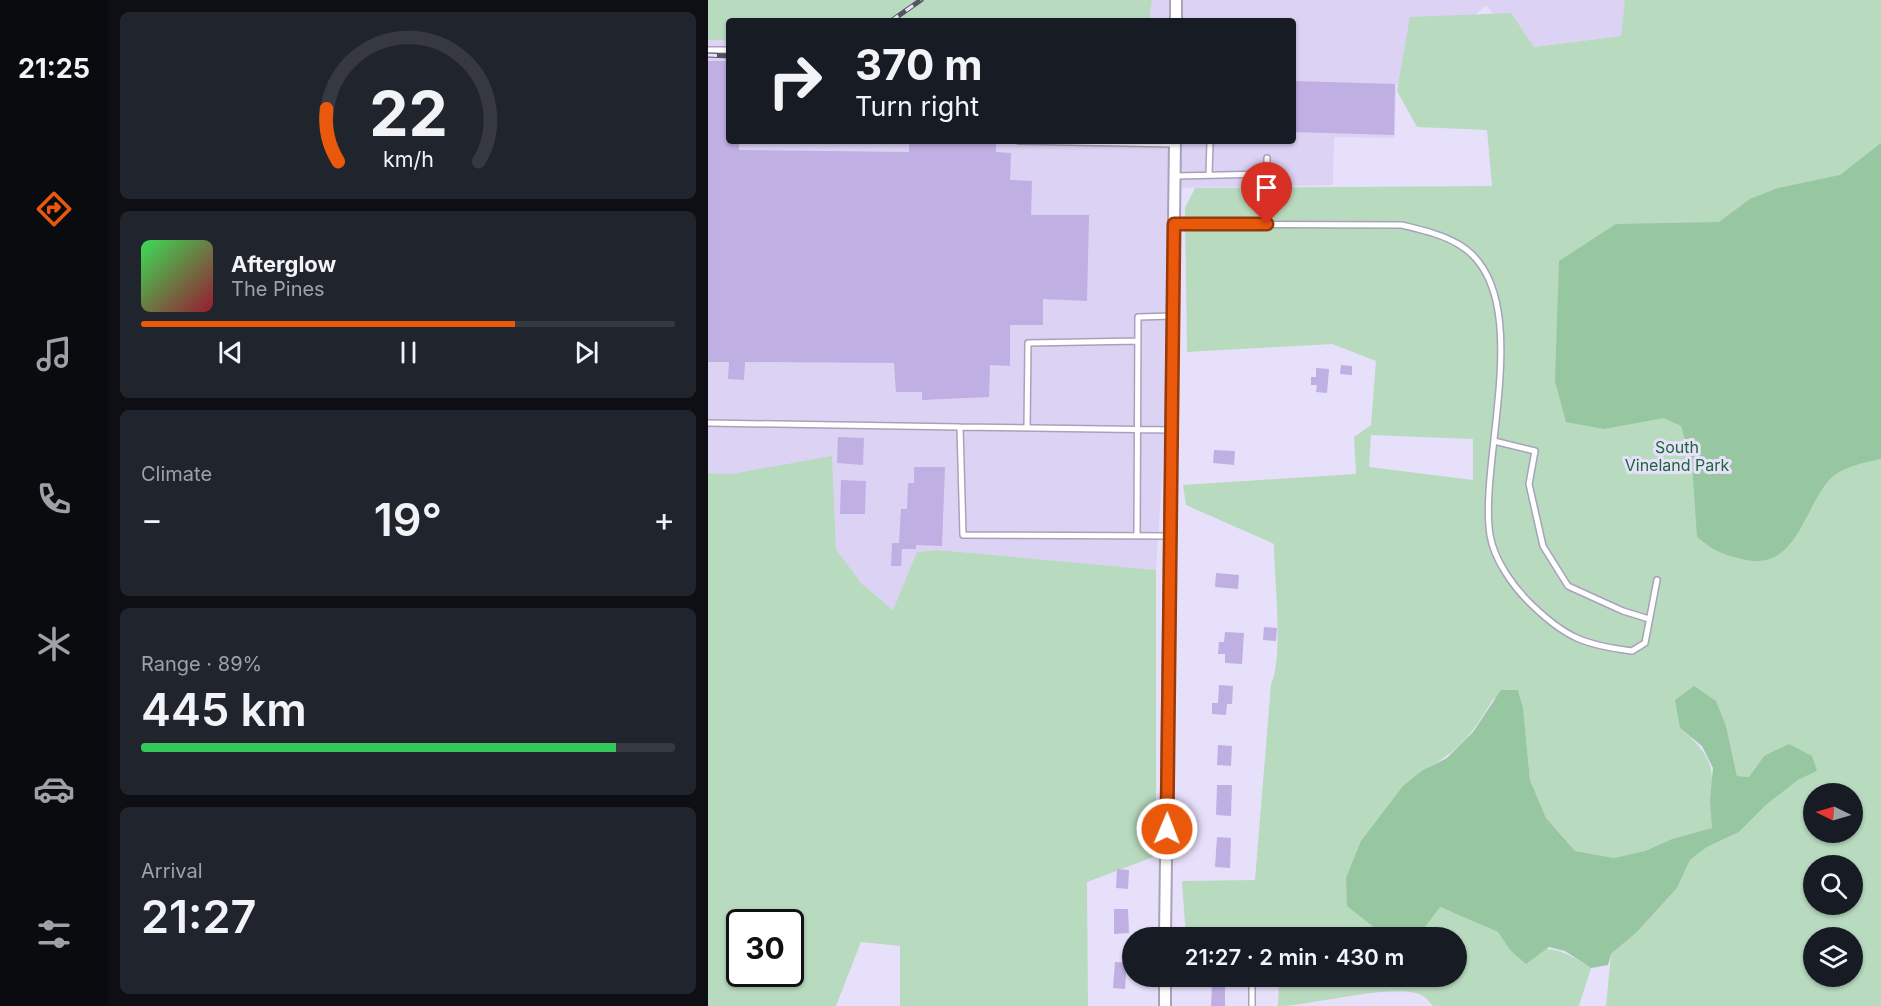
<!DOCTYPE html>
<html lang="en">
<head>
<meta charset="utf-8">
<style>
  body { margin:0; font-family:Inter,sans-serif; background:#20242c; color:#f1f3f6; height:100vh; display:flex; flex-direction:column; font-size:22px; white-space:nowrap }
  * { box-sizing:border-box; margin:0 }
  p { font-size:20px; color:#9ea1a6 }
  .icon { flex:none; width:33px; height:33px; fill:none; stroke:currentColor; stroke-width:2; stroke-linecap:round; stroke-linejoin:round }
  .map { position:relative; flex:1; overflow:hidden }
  .details { display:flex; flex-direction:column; gap:12px; padding:12px; background:#0d0f14; width:600px }
  .details>* { flex:none }
  .banner { position:absolute; left:18px; top:18px; width:570px; height:126px; border-radius:6px; box-shadow:0 2px 4px #0004; background:#171b24; color:#f1f3f6; overflow:hidden }
  .needle { width:39px; rotate:275deg }
  .tools { position:absolute; left:1095px; top:783px; display:grid; gap:12px }
  .tools a { display:grid; place-items:center; width:60px; height:60px; border-radius:50%; background:#171b24; box-shadow:0 2px 4px #0004; font-size:30px }
  .speed { position:absolute; left:18px; top:909px; display:flex; gap:12px; font-size:30px; font-weight:700; text-align:center }
  .speed>* { display:grid; place-content:center; width:78px; height:78px; border-radius:50%; background:#171b24; box-shadow:0 2px 4px #0004; line-height:1 }
  .speed .limit { border:3px solid #111; border-radius:9px; background:#fff; color:#111 }
  .pin { position:absolute; display:grid; place-items:center; width:51px; height:51px; color:#fff; margin:-62px -26px; border-radius:50% 50% 50% 0; rotate:-45deg; box-shadow:0 0 6px #0007 }
  .pin .icon { rotate:45deg }
  .me { position:absolute; width:66px; margin:-33px; rotate:1deg; stroke-linejoin:round; filter:drop-shadow(0 0 4px #0008) }
  .turn { display:flex; align-items:center; gap:21px; height:126px; padding:0 30px; font-size:27px }
  .turn .icon { width:78px; height:78px; stroke-width:2.5 }
  .turn b { display:block; font-size:42px; line-height:51px }
  .big { font-size:45px; font-weight:600; line-height:1.1 }
  .details .widget { flex:1; display:flex; flex-direction:column; justify-content:center; gap:9px; min-width:0; padding:0 21px; border-radius:9px; background:#20242c }
  .details .dial { align-items:center; gap:0 }
  .dial svg { height:156px; overflow:visible; fill:none; stroke:#363941; stroke-width:7; stroke-linecap:round; text-anchor:middle }
  .dial text { fill:#f1f3f6; stroke:none }
  .song { display:flex; align-items:center; gap:18px }
  .cover { width:72px; height:72px; border-radius:9px; background:linear-gradient(135deg,hsl(130 70% 55%),hsl(350 70% 35%)) }
  .played { height:6px; border-radius:3px; background:linear-gradient(90deg,#ea580c 70%,#363941 70%) }
  .keys { display:flex; justify-content:space-around; direction:ltr }
  .heat { display:flex; justify-content:space-between; align-items:center; font-size:33px; direction:ltr }
  .charge { height:9px; border-radius:4px; background:linear-gradient(90deg,#34c759 89%,#363941 0) }
  .trip { position:absolute; left:414px; top:927px; width:345px; height:60px; border-radius:30px; background:#171b24; box-shadow:0 2px 4px #0004; font-weight:600; line-height:60px; text-align:center }
  main { display:flex; flex:1; min-height:0 }
  .menu { display:flex; flex-direction:column; width:108px; justify-content:space-around; align-items:center; background:#090b0e; color:#9ea1a6 }
  .menu .icon { width:42px; height:42px }
  .menu .current { color:#ea580c }
  .menu b { font-size:27px; color:#f1f3f6 }
  .map>svg:first-child { display:block }
</style>
</head>
<body>
<main>
<nav class="menu">
<b>21:25</b>
<svg class="icon current" aria-label="directions" viewBox="0 0 24 24"><path d="M12 3l9 9-9 9-9-9zM9 14v-3h6M13 9l2 2-2 2"/></svg>
<svg class="icon" aria-label="music" viewBox="0 0 24 24"><path d="M9 18V5l10-2v13"/><circle cx="6" cy="18" r="3"/><circle cx="16" cy="16" r="3"/></svg>
<svg class="icon" aria-label="phone" viewBox="0 0 24 24"><path d="M5 4h4l2 5-3 2q2 4 5 5l2-3 5 2v4C11 20 4 13 5 4z"/></svg>
<svg class="icon" aria-label="climate" viewBox="0 0 24 24"><path d="M12 3v18M4 7l16 10M4 17L20 7"/></svg>
<svg class="icon" aria-label="car" viewBox="0 0 24 24"><path d="M5 17H2v-5l4-1 3-4h7l3 4 3 1v5h-3M9 17h6M6 11h13"/><circle cx="7" cy="17" r="2"/><circle cx="17" cy="17" r="2"/></svg>
<svg class="icon" aria-label="filters" viewBox="0 0 24 24"><path d="M4 7h16M4 17h16"/><circle cx="9" cy="7" r="2"/><circle cx="15" cy="17" r="2"/></svg>
</nav>
<section class="details">
<div class="widget dial"><svg viewBox="0 0 100 80">
<path d="M14 69A42 42 0 1 1 86 69"/>
<path d="M14 69A42 42 0 0 1 8 42" stroke="#ea580c"/>
<text x="50" y="56" font-size="32" font-weight="700">22</text>
<text x="50" y="72" font-size="11">km/h</text>
</svg></div>
<div class="widget">
<div class="song"><i class="cover"></i><div><b>Afterglow</b><p>The Pines</p></div></div>
<div class="played"></div>
<div class="keys"><svg class="icon" aria-label="previous" viewBox="0 0 24 24"><path d="M18 5L8 12l10 7zM5 5v14"/></svg><svg class="icon" aria-label="pause" viewBox="0 0 24 24"><path d="M8 5v14M16 5v14"/></svg><svg class="icon" aria-label="next" viewBox="0 0 24 24"><path d="M6 5l10 7-10 7zM19 5v14"/></svg></div>
</div>
<div class="widget"><p>Climate</p>
<div class="heat"><a>−</a><b class="big">19°</b><a>+</a></div>
</div>
<div class="widget"><p>Range · 89%</p><b class="big">445 km</b><div class="charge"></div></div>
<div class="widget"><p>Arrival</p><b class="big">21:27</b></div>
</section>
<div class="map">
<svg width="1173" height="1006" viewBox="0 0 1173 1006">
  <rect width="100%" height="100%" fill="#e7e0fb"/>
  <path fill="#dcd2f4" d="M444,0H917L914,36L816,48L778,5L688,85L687,138L626,137L625,185L465,188L462,353L448,570L230,550L210,552L185,610L153,583L128,549L124,457L23,474L0,473V40H21V141H585V21H441Z"/>
  <path fill="#b8dabf" fill-rule="evenodd" d="M0,0H444L441,21H21V40H0Z
    M917,0H1173V1006H898L903,954L929,932L969,888L982,860L999,847L1031,832L1058,805L1090,780L1109,771L1056,756L1041,777L1029,776L1018,726L972,728C1017,766 1000,776 1005,828L964,839L937,851L906,858L867,851L838,818L822,780L815,707L810,690L785,699C765,733 751,752 715,770L732,907L790,932L802,950C842,947 849,946 883,968L871,1006H725C722,1003 719,998 715,996C690,981 604,1006 570,1006L571,977L748,976V938L478,937L474,881L547,880L563,684C576,657 566,576 566,544L478,505L475,485L648,474L646,437L663,425L668,361L624,344L479,352L477,208L487,188L784,186L779,130L709,127L689,91L702,17L803,13L826,47L913,36ZM663,435L765,439V480L661,467ZM1106,794H1144V832H1106ZM1106,866H1144V904H1106ZM1106,938H1144V976H1106Z
    M124,456L128,549L153,583L185,610L209,552L230,550L448,570V856L379,882L380,1006H192V946L153,942L128,1006H0V473L23,474ZM32,922H82V974H32Z"/>
  <path fill="#96c7a1" d="M1173,143V459C1157,462 1134,467 1122,479C1096,507 1089,570 1038,560C1014,554 1009,553 989,537L984,463L973,426L956,418L896,429L858,422L847,381L851,261L908,224L1011,222L1042,199L1070,188L1132,175Z
    M986,686L1008,701L1018,726L1029,776L1041,777L1056,756L1081,744L1104,756L1109,771L1090,780L1058,805L1031,832L999,847L982,860L969,888L929,932L903,954L900,965L883,968L857,951L841,947L818,964L802,950L790,932L732,907L711,935H676L639,906L638,878L653,841L695,786L715,770L739,758L765,732L793,690H810L815,707L822,780L838,818L867,851L906,858L937,851L964,839L1004,828L1002,801L1005,768L994,746L972,728L967,700Z"/>
  <path fill="#bfafe3" d="M0,61H21V141H31V150L201,152V141H288V152L303,153L302,180L324,181L323,215H381L379,301L335,299V325H302V366L282,365L281,397L214,400V392H188L186,363L37,362L36,380L20,379L21,362H0Z
    M585,81L687,84L686,135L585,132Z
    M633,365L644,366V375L632,374Z
    M608,368L621,369L619,393L608,392L609,385H603V377H608Z
    M130,437L156,438L155,465L129,463Z
    M506,450L527,451L526,465L505,463Z
    M206,467H237L234,546L208,545V549H194L193,566H183L184,543H191L193,509H199L200,483H206Z
    M133,480L158,481L157,514H132Z
    M508,573L531,575L530,589L507,587Z
    M556,627L569,628L568,641L555,640Z
    M517,632L536,633L534,664L517,663V654H510L511,642H516Z
    M511,685L525,686L524,704H519L518,715L504,714V703H510Z
    M510,745L524,746L523,766L509,765Z
    M509,785H524L523,816L508,815Z
    M509,837L523,838L522,868L507,867Z
    M409,869L421,870L420,889L408,888Z
    M406,909H420L421,933L406,934Z
    M407,962L419,963L417,989L405,988Z
    M504,984L517,985V1006H503Z"/>
  <g fill="none" stroke-linecap="round" stroke-linejoin="round">
    <defs>
      <path id="lane" d="M0,50H21
        M311,141L467,144
        M501,175L502,141
        M467,176L559,174V158
        M466,224L694,225C714,230 733,234 750,244C831,290 770,459 782,535C786,560 806,588 824,605C858,638 877,645 924,651L937,643L949,580
        M0,423L252,427
        M319,428L320,343L430,341
        M786,441L827,451L821,484L835,546L860,586L915,611L941,619
        M429,536L430,317L465,316
        M463,536L255,535L252,427L463,430
        M544,1006V976"/>
      <path id="street" d="M468,21V0
        M457,938L467,141
        M457,1006V976"/>
    </defs>
    <use href="#lane" stroke="#a9a1bb" stroke-width="8"/>
    <use href="#street" stroke="#a9a1bb" stroke-width="14"/>
    <use href="#lane" stroke="#fff" stroke-width="5"/>
    <use href="#street" stroke="#fff" stroke-width="10"/>
    <defs>
      <path id="rail" d="M183,21L213,0
        M0,55L21,56"/>
    </defs>
    <use href="#rail" stroke="#565360" stroke-width="5"/>
    <use href="#rail" stroke="#e7e0fb" stroke-width="3" stroke-dasharray="9" stroke-linecap="butt"/>
  </g>
  <g fill="none" stroke-linecap="round" stroke-linejoin="round">
    <defs>
      <path id="route" d="M459,829L466,224H559"/>
    </defs>
    <use href="#route" stroke="#983908" stroke-width="15"/>
    <use href="#route" stroke="#ea580c" stroke-width="10"/>
  </g>
  <g text-anchor="middle" dominant-baseline="central" stroke-width="6" stroke-linejoin="round" paint-order="stroke">
    <g font-size="16" fill="#1d6637" stroke="#e7e0fb">
      <text x="969" y="447">South<tspan x="969" dy="18">Vineland Park</tspan></text>
    </g>
  </g>
</svg>
<div class="tools">
<a><svg class="needle" viewBox="-14 -14 28 28"><path d="M0-13l5 13h-10z" fill="#e53935"/><path d="M0 13l5-13h-10z" fill="#9ea1a6"/></svg></a>
<a><svg class="icon" aria-label="search" viewBox="0 0 24 24"><circle cx="10" cy="10" r="6"/><path d="M15 15l6 6"/></svg></a>
<a><svg class="icon" aria-label="layers" viewBox="0 0 24 24"><path d="M12 4l9 5-9 5-9-5zM3 14l9 5 9-5"/></svg></a>
</div>
<div class="speed"><div class="limit">30</div></div>
<div class="pin" style="left:559px;top:224px;background:#d93025"><svg class="icon" aria-label="arrive" viewBox="0 0 24 24"><path d="M6 21V4h12l-3 4 3 4H6"/></svg></div>
<svg class="me" style="left:459px;top:829px" viewBox="-20 -20 40 40"><circle r="17" fill="#ea580c" stroke="#fff" stroke-width="3"/><path d="M0-11L8 9 0 5-8 9z" fill="#fff"/></svg>
<div class="trip">21:27 · 2 min · 430 m</div>
<div class="banner">
<div class="turn"><svg class="icon" aria-label="right" viewBox="0 0 24 24"><path d="M7 20v-9h11M14 6l5 5-5 5"/></svg><div><b>370 m</b>Turn right</div></div>
</div>
</div>
</main>
</body>
</html>
